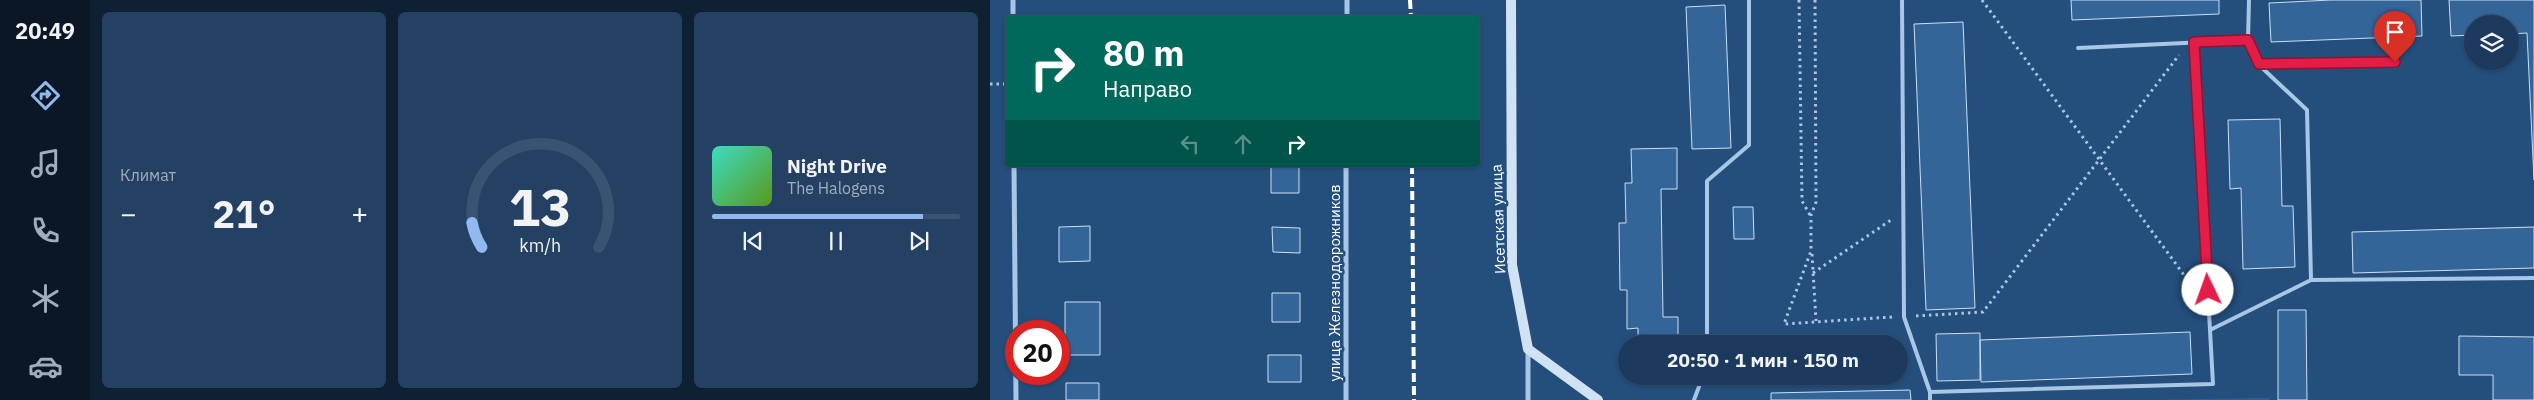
<!DOCTYPE html>
<html lang="ru">
<head>
<meta charset="utf-8">
<style>
  body { margin:0; font-family:"IBM Plex Sans",sans-serif; background:#244163; color:#f1f3f6; height:100vh; display:flex; flex-direction:column; font-size:19px; white-space:nowrap }
  * { box-sizing:border-box; margin:0 }
  p { font-size:16px; color:#a0adbc }
  .icon { flex:none; width:28px; height:28px; fill:none; stroke:currentColor; stroke-width:2; stroke-linecap:round; stroke-linejoin:round }
  .map { position:relative; flex:1; overflow:hidden }
  .side { display:flex; flex-direction:column; gap:12px; padding:12px; background:#0f2033; width:900px }
  .side>* { flex:none }
  .hud { position:absolute; left:15px; top:15px; width:475px; height:152px; border-radius:5px; box-shadow:0 1px 4px #0004,0 0 0 1px #395472; background:#00695c; color:#fff; overflow:hidden }
  .buttons { position:absolute; left:1474px; top:15px; display:grid; gap:10px }
  .buttons a { display:grid; place-items:center; width:55px; height:55px; border-radius:50%; background:#1b3a5d; box-shadow:0 1px 4px #0004,0 0 0 1px #395472; font-size:25px }
  .speed { position:absolute; left:15px; top:320px; display:flex; gap:10px; font-size:25px; font-weight:700; text-align:center }
  .speed>* { display:grid; place-content:center; width:65px; height:65px; border-radius:50%; background:#1b3a5d; box-shadow:0 1px 4px #0004,0 0 0 1px #395472; line-height:1 }
  .speed .limit { border:8px solid #d22; background:#fff; color:#111 }
  .pin { position:absolute; display:grid; place-items:center; width:42px; height:42px; color:#fff; margin:-51px -21px; border-radius:50% 50% 50% 0; rotate:-45deg; box-shadow:0 0 5px #0007 }
  .pin .icon { rotate:45deg }
  .me { position:absolute; width:55px; margin:-28px; rotate:357deg; stroke-linejoin:round; filter:drop-shadow(0 0 4px #0008) }
  .turn { display:flex; align-items:center; gap:18px; height:105px; padding:0 15px; font-size:22px }
  .turn .icon { width:65px; height:65px; stroke-width:2.5 }
  .turn b { display:block; font-size:35px; line-height:42px }
  .lanes { display:flex; align-items:center; height:48px; padding:0 15px; background:#0003; justify-content:center; gap:25px; direction:ltr }
  .lanes .off { opacity:.35 }
  .big { font-size:38px; font-weight:700; line-height:1.1 }
  .side .card { flex:1; display:flex; flex-direction:column; justify-content:center; gap:8px; min-width:0; padding:0 18px; border-radius:8px; background:#244163 }
  .side .dial { align-items:center; gap:0 }
  .dial svg { height:130px; overflow:visible; fill:none; stroke:#395472; stroke-width:7; stroke-linecap:round; text-anchor:middle }
  .dial text { fill:#f1f3f6; stroke:none }
  .song { display:flex; align-items:center; gap:15px }
  .cover { width:60px; height:60px; border-radius:8px; background:linear-gradient(135deg,hsl(170 70% 55%),hsl(90 70% 35%)) }
  .played { height:5px; border-radius:2px; background:linear-gradient(90deg,#90b9f0 85%,#395472 85%) }
  .keys { display:flex; justify-content:space-around; direction:ltr }
  .heat { display:flex; justify-content:space-between; align-items:center; font-size:28px; direction:ltr }
  .side .tiles { flex:1; display:grid; gap:12px; grid-template-columns:repeat(3,1fr) }
  .trip { position:absolute; left:628px; top:335px; width:290px; height:50px; border-radius:25px; background:#1b3a5d; box-shadow:0 1px 4px #0004,0 0 0 1px #395472; font-weight:700; line-height:50px; text-align:center }
  main { display:flex; flex:1; min-height:0 }
  .dock { display:flex; flex-direction:column; width:90px; justify-content:space-around; align-items:center; background:#0b1725; color:#a0adbc }
  .dock .icon { width:35px; height:35px }
  .dock .on { color:#90b9f0 }
  .dock b { font-size:22px; color:#f1f3f6 }
  .map>svg:first-child { display:block }
</style>
</head>
<body>
<main>
<nav class="dock">
<b>20:49</b>
<svg class="icon on" aria-label="directions" viewBox="0 0 24 24"><path d="M12 3l9 9-9 9-9-9zM9 14v-3h6M13 9l2 2-2 2"/></svg>
<svg class="icon" aria-label="music" viewBox="0 0 24 24"><path d="M9 18V5l10-2v13"/><circle cx="6" cy="18" r="3"/><circle cx="16" cy="16" r="3"/></svg>
<svg class="icon" aria-label="phone" viewBox="0 0 24 24"><path d="M5 4h4l2 5-3 2q2 4 5 5l2-3 5 2v4C11 20 4 13 5 4z"/></svg>
<svg class="icon" aria-label="climate" viewBox="0 0 24 24"><path d="M12 3v18M4 7l16 10M4 17L20 7"/></svg>
<svg class="icon" aria-label="car" viewBox="0 0 24 24"><path d="M5 17H2v-5l4-1 3-4h7l3 4 3 1v5h-3M9 17h6M6 11h13"/><circle cx="7" cy="17" r="2"/><circle cx="17" cy="17" r="2"/></svg>
</nav>
<section class="side">
<div class="tiles">
<div class="card"><p>Климат</p>
<div class="heat"><a>−</a><b class="big">21°</b><a>+</a></div>
</div>
<div class="card dial"><svg viewBox="0 0 100 80">
<path d="M14 69A42 42 0 1 1 86 69"/>
<path d="M14 69A42 42 0 0 1 8 54" stroke="#90b9f0"/>
<text x="50" y="56" font-size="32" font-weight="700">13</text>
<text x="50" y="72" font-size="11">km/h</text>
</svg></div>
<div class="card">
<div class="song"><i class="cover"></i><div><b>Night Drive</b><p>The Halogens</p></div></div>
<div class="played"></div>
<div class="keys"><svg class="icon" aria-label="previous" viewBox="0 0 24 24"><path d="M18 5L8 12l10 7zM5 5v14"/></svg><svg class="icon" aria-label="pause" viewBox="0 0 24 24"><path d="M8 5v14M16 5v14"/></svg><svg class="icon" aria-label="next" viewBox="0 0 24 24"><path d="M6 5l10 7-10 7zM19 5v14"/></svg></div>
</div>
</div>
</section>
<div class="map">
<svg width="1544" height="400" viewBox="0 0 1544 400">
  <rect width="100%" height="100%" fill="#244e7c"/>
  <path fill="#2e6094" d="M1264,398H1279V400H1163Z"/>
  <path fill="#346599" stroke="#cbdff4" d="M1081,0H1229V14L1082,20Z
    M1341,0H1431L1432,36L1281,42L1279,3Z
    M1459,0H1544V180L1537,33L1520,34V24H1482V35L1461,36Z
    M735,5L741,148L702,149L696,7Z
    M973,22L985,308L936,310L924,24Z
    M1290,119L1292,206H1303L1305,267L1253,269L1251,188L1240,189L1238,120Z
    M687,148V189H671L673,317H688V344H648V328L637,329V290H630L629,223H636L635,183H642L641,149Z
    M281,165L309,166V193H281Z
    M743,207H763L764,239H744Z
    M100,226V261L69,262V227Z
    M282,227L310,228V253L283,252Z
    M1544,227V268L1363,273L1362,232Z
    M282,293H310V322H282Z
    M75,302H110V355H75Z
    M1288,310H1316L1317,400H1288Z
    M1200,332L1202,374L991,382L990,340Z
    M990,333V380L947,381L946,334Z
    M1469,336L1544,337V400H1503V375H1469Z
    M278,355H311V382H278Z
    M76,383H109V400H76Z
    M920,390L921,400H781V393Z"/>
  <g fill="none" stroke-linecap="round" stroke-linejoin="round">
    <path stroke="#a8c6e5" stroke-width="3" stroke-dasharray="2.5 4" stroke-linecap="butt" d="M809,0L812,201L820,215
      M825,0L826,202L821,215V251L794,324L902,317
      M992,0L1205,290
      M0,84H18
      M822,254L826,321
      M823,273L901,220
      M926,316L993,312L1189,55"/>
    <path stroke="#a8c6e5" stroke-width="4" d="M912,0L914,317L940,392V400
      M1259,0L1258,40L1269,65L1317,110L1321,280L1544,278
      M1088,48L1258,40
      M1269,65L1405,62
      M1220,330L1321,280
      M717,344V181L759,145V0
      M940,392L1223,384L1204,43
      M704,400L713,376"/>
    <path stroke="#a8c6e5" stroke-width="5" d="M23,18V0
      M357,18V0
      M24,165L26,400
      M356,165V400
      M538,351V400"/>
    <path stroke="#d1e2f5" stroke-width="10" d="M521,0L522,265L538,349L608,400"/>
    <path stroke="#fff" stroke-width="4" stroke-dasharray="9 4" stroke-linecap="butt" d="M420,0L421,18
      M422,165L424,400"/>
  </g>
  <g fill="none" stroke-linecap="round" stroke-linejoin="round">
    <defs>
      <path id="route" d="M1218,290L1204,42L1258,40L1269,64L1405,62"/>
    </defs>
    <use href="#route" stroke="#92132f" stroke-width="12"/>
    <use href="#route" stroke="#e11d48" stroke-width="9"/>
  </g>
  <g text-anchor="middle" dominant-baseline="central" stroke-width="5" stroke-linejoin="round" paint-order="stroke">
    <g font-size="15" fill="#fff" stroke="#244e7c">
      <text transform="translate(508 219) rotate(-92)">Исетская улица</text>
      <text transform="translate(344 283) rotate(-90)">улица Железнодорожников</text>
    </g>
  </g>
</svg>
<div class="buttons">
<a><svg class="icon" aria-label="layers" viewBox="0 0 24 24"><path d="M12 4l9 5-9 5-9-5zM3 14l9 5 9-5"/></svg></a>
</div>
<div class="speed"><div class="limit">20</div></div>
<div class="pin" style="left:1405px;top:62px;background:#d93025"><svg class="icon" aria-label="arrive" viewBox="0 0 24 24"><path d="M6 21V4h12l-3 4 3 4H6"/></svg></div>
<svg class="me" style="left:1218px;top:290px" viewBox="-20 -20 40 40"><circle r="19" fill="#fff"/><path d="M0-13L10 11 0 6-10 11z" fill="#e11d48"/></svg>
<div class="trip">20:50 · 1 мин · 150 m</div>
<div class="hud">
<div class="turn"><svg class="icon" aria-label="right" viewBox="0 0 24 24"><path d="M7 20v-9h11M14 6l5 5-5 5"/></svg><div><b>80 m</b>Направо</div></div>
<div class="lanes"><svg class="icon off" aria-label="left" viewBox="0 0 24 24"><path d="M17 20v-9H6M10 6l-5 5 5 5"/></svg><svg class="icon off" aria-label="ahead" viewBox="0 0 24 24"><path d="M12 20V5M6 11l6-6 6 6"/></svg><svg class="icon" aria-label="right" viewBox="0 0 24 24"><path d="M7 20v-9h11M14 6l5 5-5 5"/></svg></div>
</div>
</div>
</main>
</body>
</html>
